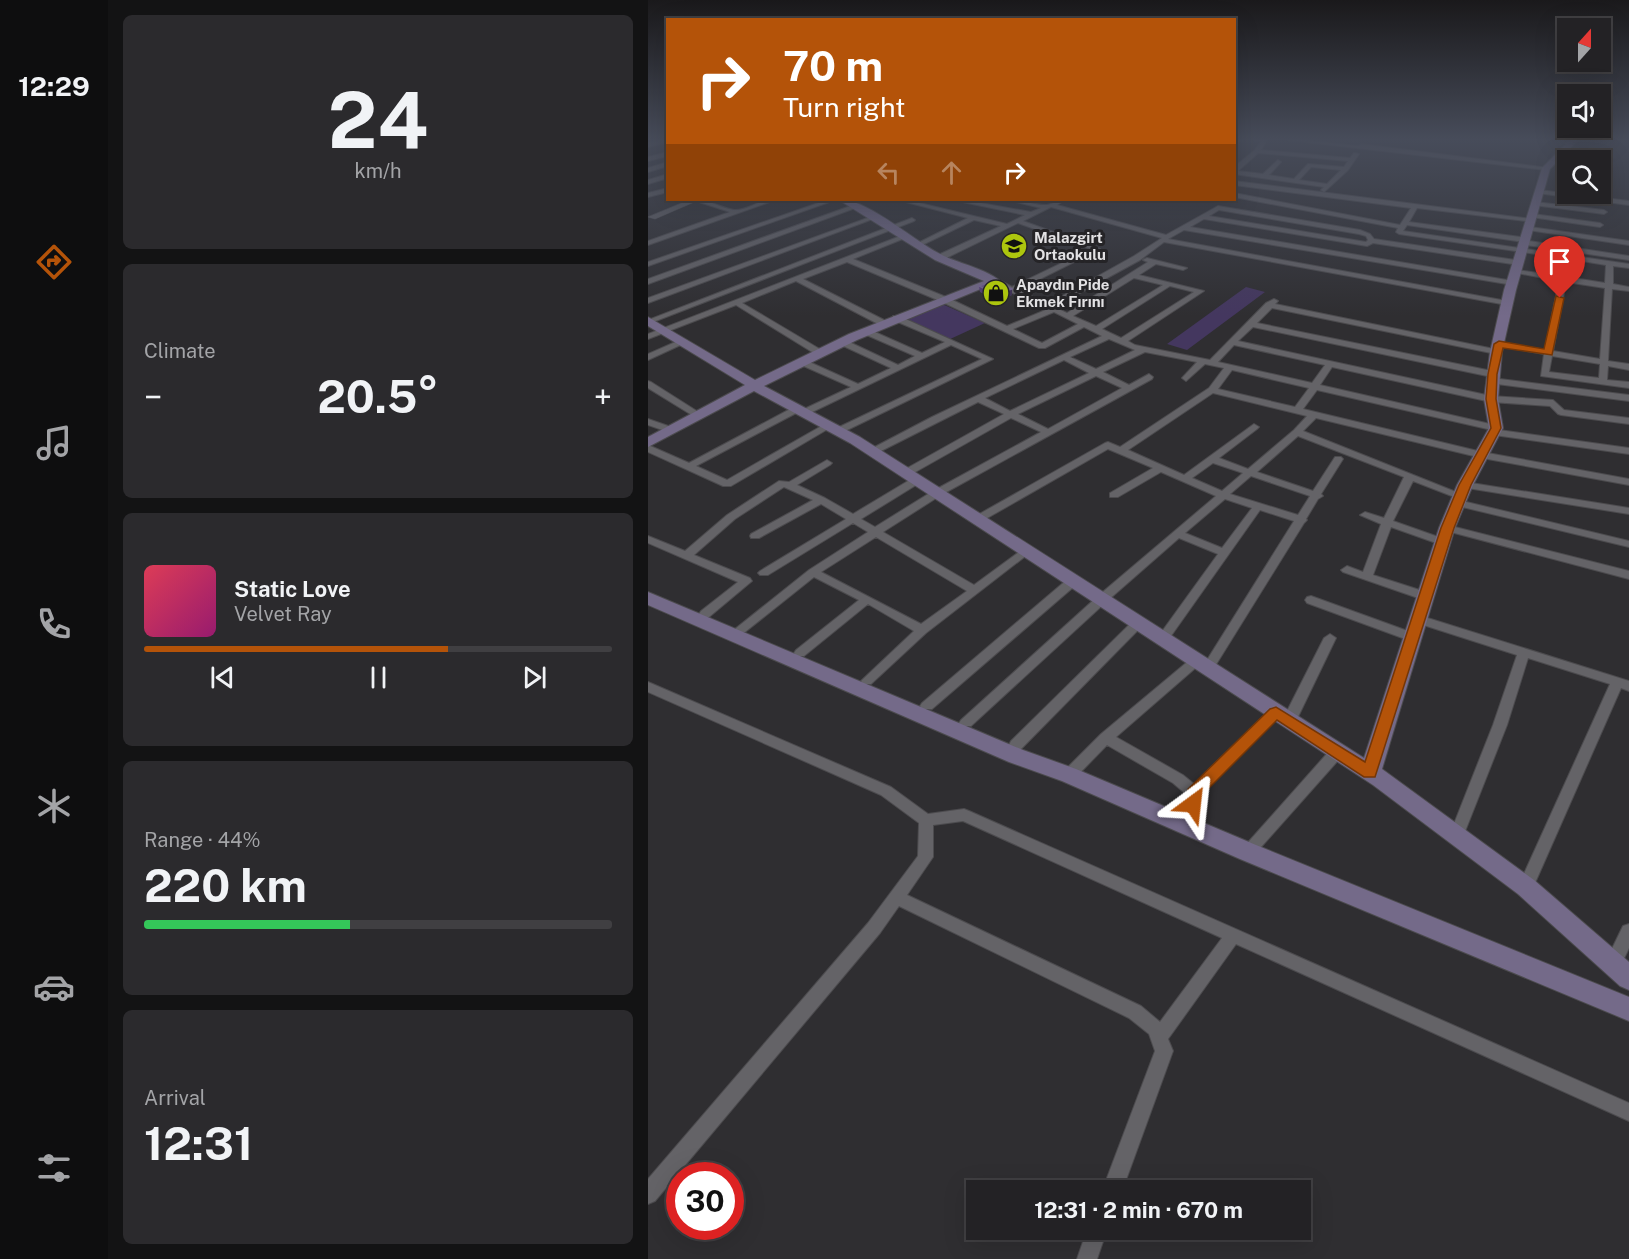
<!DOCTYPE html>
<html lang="en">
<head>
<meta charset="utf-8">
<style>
  body { margin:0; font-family:"Public Sans",sans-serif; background:#2b2a2d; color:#f1f3f6; height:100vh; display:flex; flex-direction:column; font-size:22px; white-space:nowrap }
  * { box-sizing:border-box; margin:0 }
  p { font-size:20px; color:#a3a4a7 }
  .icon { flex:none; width:33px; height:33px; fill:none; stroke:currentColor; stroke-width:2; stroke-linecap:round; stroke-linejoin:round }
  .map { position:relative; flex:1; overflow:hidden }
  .panel { display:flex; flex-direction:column; gap:15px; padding:15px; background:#131314; width:540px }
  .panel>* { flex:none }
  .guide { position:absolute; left:18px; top:18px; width:570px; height:183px; border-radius:0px; box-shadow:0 6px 24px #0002,0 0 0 2px #403f42; background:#b45309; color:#fff; overflow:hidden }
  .needle { width:39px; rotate:21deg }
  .tools { position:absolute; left:909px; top:18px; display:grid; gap:12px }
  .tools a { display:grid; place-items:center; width:54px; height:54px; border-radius:0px; background:#232225; box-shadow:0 6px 24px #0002,0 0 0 2px #403f42; font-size:30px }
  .speed { position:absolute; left:18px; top:1162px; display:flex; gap:12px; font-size:30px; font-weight:700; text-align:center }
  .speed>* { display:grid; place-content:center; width:78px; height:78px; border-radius:50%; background:#232225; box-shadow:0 6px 24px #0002,0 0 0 2px #403f42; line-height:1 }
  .speed .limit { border:9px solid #d22; background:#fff; color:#111 }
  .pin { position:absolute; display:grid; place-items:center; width:51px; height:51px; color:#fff; margin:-62px -26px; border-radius:50% 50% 50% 0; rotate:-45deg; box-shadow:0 0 6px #0007 }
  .pin .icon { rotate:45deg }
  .me { position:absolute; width:66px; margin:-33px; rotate:30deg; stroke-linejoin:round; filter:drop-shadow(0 0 4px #0008) }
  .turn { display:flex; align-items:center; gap:21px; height:126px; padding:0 18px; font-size:27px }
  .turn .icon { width:78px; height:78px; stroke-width:2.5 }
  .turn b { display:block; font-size:42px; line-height:51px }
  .lanes { display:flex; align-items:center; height:57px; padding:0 18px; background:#0003; justify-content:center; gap:30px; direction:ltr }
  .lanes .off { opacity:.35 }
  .big { font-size:45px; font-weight:700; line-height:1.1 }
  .panel .card { flex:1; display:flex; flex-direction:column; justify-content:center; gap:9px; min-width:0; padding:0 21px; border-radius:9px; background:#2b2a2d }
  .panel .dial { align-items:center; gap:0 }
  .dial b { font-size:78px; line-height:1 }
  .song { display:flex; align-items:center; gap:18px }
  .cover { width:72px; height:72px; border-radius:9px; background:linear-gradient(135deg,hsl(350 70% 55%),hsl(320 70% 35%)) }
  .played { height:6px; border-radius:3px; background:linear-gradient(90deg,#b45309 65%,#403f42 65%) }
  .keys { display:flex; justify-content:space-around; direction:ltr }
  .heat { display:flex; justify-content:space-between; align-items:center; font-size:33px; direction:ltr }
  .charge { height:9px; border-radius:4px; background:linear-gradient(90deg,#34c759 44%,#403f42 0) }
  .trip { position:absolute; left:318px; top:1180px; width:345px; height:60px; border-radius:0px; background:#232225; box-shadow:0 6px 24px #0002,0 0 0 2px #403f42; font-weight:700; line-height:60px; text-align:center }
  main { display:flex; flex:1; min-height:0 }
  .menu { display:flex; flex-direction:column; width:108px; justify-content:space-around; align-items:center; background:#0e0e0f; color:#a3a4a7 }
  .menu .icon { width:42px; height:42px }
  .menu .selected { color:#b45309 }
  .menu b { font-size:27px; color:#f1f3f6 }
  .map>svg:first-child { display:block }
</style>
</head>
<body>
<main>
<nav class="menu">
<b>12:29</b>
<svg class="icon selected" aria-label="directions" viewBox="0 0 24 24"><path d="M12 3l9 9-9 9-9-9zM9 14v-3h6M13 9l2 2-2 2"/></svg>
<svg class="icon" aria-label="music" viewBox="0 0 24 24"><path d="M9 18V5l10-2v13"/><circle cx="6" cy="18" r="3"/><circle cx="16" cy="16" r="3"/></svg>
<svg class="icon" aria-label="phone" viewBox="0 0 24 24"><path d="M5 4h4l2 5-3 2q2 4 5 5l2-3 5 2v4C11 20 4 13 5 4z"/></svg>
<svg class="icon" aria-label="climate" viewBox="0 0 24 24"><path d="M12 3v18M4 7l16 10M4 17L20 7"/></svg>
<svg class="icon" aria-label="car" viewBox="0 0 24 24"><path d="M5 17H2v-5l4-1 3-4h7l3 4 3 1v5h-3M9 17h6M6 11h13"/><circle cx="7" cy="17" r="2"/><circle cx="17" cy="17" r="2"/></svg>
<svg class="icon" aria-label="filters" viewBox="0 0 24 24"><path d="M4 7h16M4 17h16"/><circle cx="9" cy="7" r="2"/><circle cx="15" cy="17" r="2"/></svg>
</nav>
<section class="panel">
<div class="card dial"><b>24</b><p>km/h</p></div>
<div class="card"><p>Climate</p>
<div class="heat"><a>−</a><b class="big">20.5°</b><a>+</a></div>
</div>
<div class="card">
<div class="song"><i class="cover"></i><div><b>Static Love</b><p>Velvet Ray</p></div></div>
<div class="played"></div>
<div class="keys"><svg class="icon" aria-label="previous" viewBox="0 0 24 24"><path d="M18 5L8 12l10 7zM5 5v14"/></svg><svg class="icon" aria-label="pause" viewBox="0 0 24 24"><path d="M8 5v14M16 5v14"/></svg><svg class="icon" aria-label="next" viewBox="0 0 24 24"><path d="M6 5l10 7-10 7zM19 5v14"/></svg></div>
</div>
<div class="card"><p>Range · 44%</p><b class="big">220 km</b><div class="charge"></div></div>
<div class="card"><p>Arrival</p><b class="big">12:31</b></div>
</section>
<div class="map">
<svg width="981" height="1259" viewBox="0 0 981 1259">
  <rect width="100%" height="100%" fill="#2f2e31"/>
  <path fill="#44375f" d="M598,287L617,292L539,350L519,344Z
    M294,304L337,323L300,340L256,319Z"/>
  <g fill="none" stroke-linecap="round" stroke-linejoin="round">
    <defs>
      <path id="minor" d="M14,140H20V142L0,147V143Z
        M588,140H594L586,146V141Z
        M607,140H619L613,150L702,158L706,153L711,154L700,170L676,192L673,190L676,187L586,174V167L607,150L612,142ZM610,153L700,161L696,167L660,164L646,179L621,175L633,162L630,160L615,174L590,171ZM663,167L693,170L679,184L651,180Z
        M640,140H655L710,146L713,144L901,168L898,170Z
        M20,152V156L0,161V157Z
        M20,162V166L0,172V168Z
        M20,174V178L0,184V180Z
        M586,181L884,219L887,221L886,222L769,208L761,222L879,238L881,239V241L981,256V260L878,245L876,244V242L759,225L755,231L981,264V268L965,266V284L981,287V291L964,289L960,361L981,364V370L960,366L959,380L981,382V388L893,376L896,354L851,346L847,344L851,342L897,350L911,281L864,272L868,270L912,276L915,258L751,234L748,232L750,228L586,197V193L752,225L763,208L586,185ZM922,259L958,265L957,283L919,277ZM918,282L957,288L952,359L905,351ZM904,356L952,364L951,378L901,372Z
        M20,188V192L0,197V193Z
        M891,190L981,201V205L889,193Z
        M45,200C59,198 72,208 86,210C100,211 113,198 127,200L0,245V241L82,212Z
        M179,200H187L0,266V262Z
        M250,200H259L359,224L377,215L305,200H316L383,212L393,208L360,200C373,199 387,206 399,205C405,204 409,200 417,200L409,205L518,235L570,206L712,230L722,234L726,239L874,261L875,263L871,265L725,243L719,246L556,219L542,227L865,281L869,283L865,285L536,230L520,239L859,301L863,303L859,305L516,242L492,260L406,307L419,313L500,262L495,260L499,258L539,268L535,270L508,264L491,275L556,291L480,341L487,345L562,360L618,303L626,299L630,301L627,304L851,350V354H848L624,308L609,323L844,371L848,374L844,377L605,327L590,341L843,396L905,400L916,410L981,418V424L913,415L910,414L902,406L843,402L684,367L672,385L851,426V430L981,448V454L846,435L841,432L844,430L669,390L655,409L834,452L981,479V485L834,458L668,418L655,431L818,496L813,499L809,498L765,481L745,521L799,540L800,542L799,544H791L743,527L725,575L781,593L783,596L781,599H773L695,572L693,570L699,566L715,572L733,524L712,515L717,512L736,518L756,477L650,436L609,472L665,491L687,457H693L695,459L673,494L675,496L670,499L658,519L659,520L656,523L564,671L560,672L554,668L646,521L612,510L518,643H510L508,640L510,637L570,554L531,538L458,602L323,726H313L311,723L313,720L450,596L568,496L513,472L470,497H462V493L505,468L460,449L334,521H326L325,519L326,517L457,443L460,442L472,447L561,388L576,368L557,364L538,381L534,378L549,362L497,352L455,372L481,385L501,374L505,377L504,379L293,495L235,532L326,585L375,549L379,548L384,551L278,633L223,684H215L213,681L266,631L220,604L156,656H148L146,653L148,650L211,600L166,577L97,632H89L87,629L161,570L220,532L205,523L120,575H112L110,573L112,571L198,519L173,504L111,538H103L102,536L103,534L165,500L136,487L87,519L46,555L102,578L104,581L61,617H53L51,614L53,611L90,582L0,543V536L37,551L79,515L131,481L141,482L179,460L184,463L182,465L149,485L177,498L205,514L265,478H273V482L213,519L227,527L285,491L393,432L363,418L262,475H254V471L356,414L330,402L227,454H221V450L284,417L454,336L436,327L397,348H391L292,301L199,262L155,279L238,321V325H232L148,281L94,303L175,351V355H169L88,305L0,339V334L255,235L258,237L257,238L205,259L298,297L359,326L400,309L347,285V281H353L364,287L443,249L370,223L294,260H288V256L353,226L326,220L272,246H268V244L320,218ZM403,207L514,238L486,256L400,304L370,290L452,249L375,221ZM571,210L711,234L718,236L720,240L718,242L561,216ZM486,278L515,285L448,326L425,316ZM522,286L546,292L473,338L454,329ZM406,312L430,324L394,343L365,329ZM461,339L487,350L448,369L422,357ZM586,345L677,365L664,383L570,362ZM416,360L441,373L362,411L337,398ZM584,370L661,388L647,407L570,389ZM448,376L474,388L400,429L370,414ZM565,393L659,416L646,430L600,469L571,458L609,429L611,427L606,424L536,475L480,450ZM565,463L595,473L574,491L544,478ZM603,476L662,496L650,515L582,494ZM577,499L604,508L574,548L537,533ZM228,537L319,591L273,624L173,572Z
        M887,202L956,210L959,212L956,214L885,205L884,204Z
        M208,204L211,206L210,207L0,284V279Z
        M885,214L952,223L955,225L952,227L883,217L882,216Z
        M225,216L230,217L0,303V298Z
        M264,218L267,220L266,221L0,324V320Z
        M882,227L981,241V245L880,230L879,229Z
        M245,316H251L345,359L193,433H187V429L334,359L303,345L158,415H152V411L48,466L79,480L177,424H183L185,426L83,486H75L0,452V445L41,463L146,407H152V411L203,387L151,364V360H157L210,384L243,368L191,344V340H197L250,365L267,356L214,333V329H220L274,353L297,342L245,320Z
        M32,340L39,342L0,360V354Z
        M844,378L981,395V401L841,383V379Z
        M0,381L3,382L55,415L50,418L47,417L0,388Z
        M0,419L26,428L28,430L23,433L0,425Z
        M817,482L981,508V514L813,487L812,485Z
        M810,500L981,541V547L806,505L805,503L806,501Z
        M799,525L981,571V579L795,530L794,528Z
        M425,577L429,578L431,581L429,584L284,709H274L272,706L274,703L421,578Z
        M663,596L768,634L770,637L768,640H760L659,603L657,600L659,597Z
        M770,615L981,681V691L973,688L883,892L878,894L873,892L870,887L962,684L880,658L859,725L816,834L814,838L809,840L804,838L802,834L845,725L869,655L766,622L764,619Z
        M490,619L496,623L494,626L373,749H363L361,745L363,741L486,620Z
        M682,634L688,638L648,721L646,724H636L634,721L676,638Z
        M548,657L554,661L552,664L468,737L535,775L546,784L623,709H633L635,712L553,795C552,807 540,831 526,826L524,822L538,802L539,795L525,783L459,745L426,779L421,780L416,779L414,775L416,771L453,734L544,658Z
        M0,682L243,787L280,814L316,809L321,811L981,1103V1121L588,944L520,1039L525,1051L474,1191H454L507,1051L501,1034L481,1018L251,906L232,933L7,1201L0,1204V1179L220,923L270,856L271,823L233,795L0,692ZM315,821L574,938L512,1022L493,1006L259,895L285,857V825Z
        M689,747L694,748L696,752L694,756L605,856L600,858L595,856L593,852L595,848L684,748Z
        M981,924V948L971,969L965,972L959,969L957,964L959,959L975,926Z
        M439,1230H459L449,1259H429Z"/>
      <path id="tertiary" d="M41,200H51L7,219L0,217Z"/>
      <path id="secondary" d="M922,140H930L902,169L868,290L854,352L850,399L855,428L825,485L807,528L734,769L886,880L981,962V990L972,986L870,894L725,785L202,443L106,391L0,447V437L97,385L0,326V317L107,380L201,334L336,281L287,260L191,200C218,197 269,244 296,256C313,264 338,269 352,281L209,340L116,386L212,437L716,758L791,528L809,485L841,428L836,399L842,352L856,290L894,168Z
        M0,592L375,750L428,769L608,845L981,997V1021L592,859L414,781L361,762L0,605Z"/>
    </defs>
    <use href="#minor" stroke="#4c4b4e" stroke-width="2"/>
    <use href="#tertiary" stroke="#4c4b4e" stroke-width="1"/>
    <use href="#secondary" stroke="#4c4b4e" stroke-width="2"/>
    <use href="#minor" fill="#646367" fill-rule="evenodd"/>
    <use href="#tertiary" fill="#646367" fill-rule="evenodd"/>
    <use href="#secondary" fill="#746a89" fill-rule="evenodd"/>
  </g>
  <path fill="#533c76" d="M331,286L364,295L349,301L332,292Z"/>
  <path fill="#3e2f56" d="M364,289V295L349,301V294Z"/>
  <path fill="#624e82" stroke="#766591" stroke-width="1.5" d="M345,281L364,289L349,294L331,286Z"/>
  <linearGradient id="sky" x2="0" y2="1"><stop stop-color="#1a191b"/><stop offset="0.44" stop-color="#474c5a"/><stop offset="1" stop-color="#474c5a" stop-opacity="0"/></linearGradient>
  <rect width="981" height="316" fill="url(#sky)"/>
  <path fill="#b45309" stroke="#753606" stroke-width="1.5" d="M908,296L916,298L904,355L855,348L849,374L848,399L853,428L823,485L806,528L727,777H716L629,720L554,795L551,809L545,811L539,809L537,804L540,789L622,709L628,707L717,762L793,528L811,485L843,428L838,399L840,374L846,344L851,341L896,349Z"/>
  <defs>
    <symbol id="school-disc" viewBox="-11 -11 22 22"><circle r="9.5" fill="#adc60e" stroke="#252427"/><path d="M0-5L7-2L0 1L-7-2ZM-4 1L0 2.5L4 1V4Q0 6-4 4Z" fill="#111"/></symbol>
    <symbol id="shop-disc" viewBox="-11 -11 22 22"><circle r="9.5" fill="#adc60e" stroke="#252427"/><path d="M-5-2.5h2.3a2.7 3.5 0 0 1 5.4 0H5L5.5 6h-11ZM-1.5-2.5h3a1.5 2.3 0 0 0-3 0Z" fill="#111"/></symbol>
  </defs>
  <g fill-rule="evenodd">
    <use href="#school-disc" x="351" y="231" width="30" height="30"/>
    <use href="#shop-disc" x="333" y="278" width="30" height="30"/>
  </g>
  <g text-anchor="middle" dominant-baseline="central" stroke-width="6" stroke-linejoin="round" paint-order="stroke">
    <g font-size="15" font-weight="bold" fill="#e3e2e4" stroke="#252427" text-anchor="start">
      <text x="386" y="237">Malazgirt<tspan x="386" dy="17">Ortaokulu</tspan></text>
      <text x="368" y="284">Apaydın Pide<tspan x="368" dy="17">Ekmek Fırını</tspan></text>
    </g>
  </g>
</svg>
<div class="tools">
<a><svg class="needle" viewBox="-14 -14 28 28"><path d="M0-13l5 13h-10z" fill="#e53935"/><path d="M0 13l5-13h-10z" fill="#a3a4a7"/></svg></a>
<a><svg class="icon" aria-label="sound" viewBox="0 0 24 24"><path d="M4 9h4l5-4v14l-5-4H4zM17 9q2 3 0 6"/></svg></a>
<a><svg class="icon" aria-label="search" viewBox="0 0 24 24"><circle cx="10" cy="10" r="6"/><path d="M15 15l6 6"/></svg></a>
</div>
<div class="speed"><div class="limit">30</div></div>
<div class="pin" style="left:912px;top:298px;background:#d93025"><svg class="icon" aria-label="arrive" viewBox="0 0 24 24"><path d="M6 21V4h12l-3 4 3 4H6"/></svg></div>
<svg class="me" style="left:545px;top:804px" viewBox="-20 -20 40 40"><path d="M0-17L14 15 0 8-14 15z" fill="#b45309" stroke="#fff" stroke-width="4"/></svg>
<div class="trip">12:31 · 2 min · 670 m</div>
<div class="guide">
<div class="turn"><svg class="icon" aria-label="right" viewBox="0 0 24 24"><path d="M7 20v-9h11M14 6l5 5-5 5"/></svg><div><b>70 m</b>Turn right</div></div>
<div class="lanes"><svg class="icon off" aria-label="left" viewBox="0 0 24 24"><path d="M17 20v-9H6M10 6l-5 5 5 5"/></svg><svg class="icon off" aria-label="ahead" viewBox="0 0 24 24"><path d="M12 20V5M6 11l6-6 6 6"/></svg><svg class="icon" aria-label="right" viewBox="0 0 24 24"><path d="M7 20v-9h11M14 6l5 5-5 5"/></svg></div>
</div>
</div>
</main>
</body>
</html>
